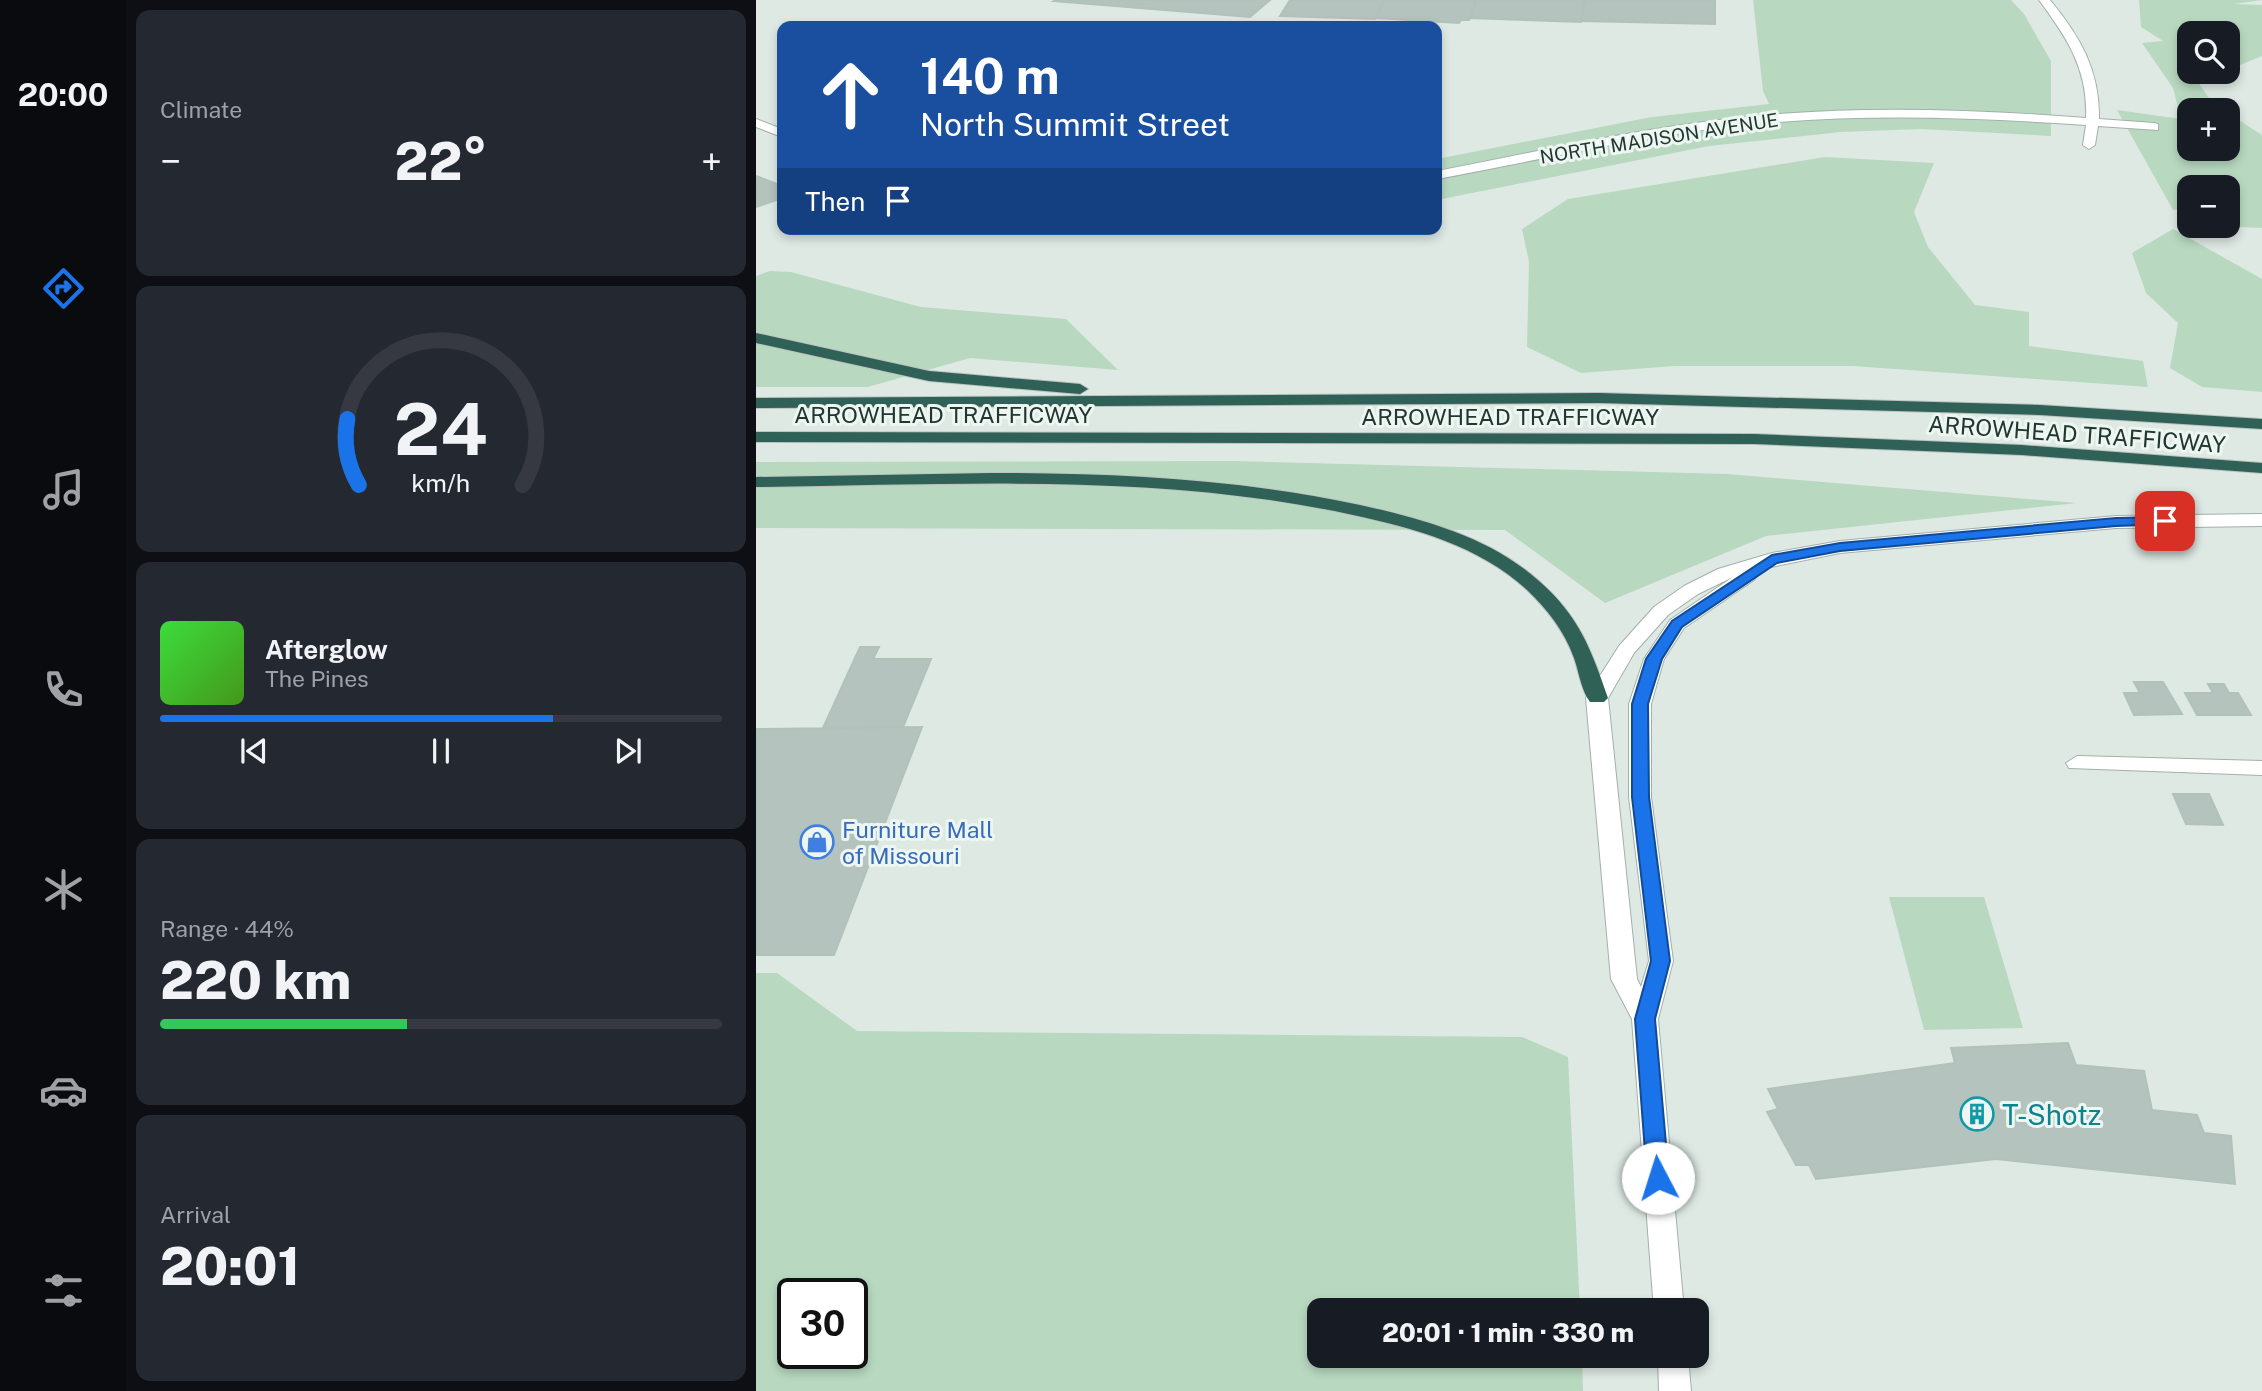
<!DOCTYPE html>
<html lang="en">
<head>
<meta charset="utf-8">
<style>
  body { margin:0; font-family:"Public Sans",sans-serif; background:#242831; color:#f1f3f6; height:100vh; display:flex; flex-direction:column; font-size:26px; white-space:nowrap }
  * { box-sizing:border-box; margin:0 }
  p { font-size:23px; color:#9ea1a6 }
  .icon { flex:none; width:38px; height:38px; fill:none; stroke:currentColor; stroke-width:2; stroke-linecap:round; stroke-linejoin:round }
  .map { position:relative; flex:1; overflow:hidden }
  .side { display:flex; flex-direction:column; gap:10px; padding:10px; background:#0d0f14; width:630px }
  .side>* { flex:none }
  .top-card { position:absolute; left:21px; top:21px; width:665px; height:214px; border-radius:14px; box-shadow:0 4px 10px #0003; background:#1a4fa0; color:#fff; overflow:hidden }
  .buttons { position:absolute; left:1421px; top:21px; display:grid; gap:14px }
  .buttons a { display:grid; place-items:center; width:63px; height:63px; border-radius:14px; background:#171b24; box-shadow:0 4px 10px #0003; font-size:35px }
  .speed { position:absolute; left:21px; top:1278px; display:flex; gap:14px; font-size:35px; font-weight:700; text-align:center }
  .speed>* { display:grid; place-content:center; width:91px; height:91px; border-radius:50%; background:#171b24; box-shadow:0 4px 10px #0003; line-height:1 }
  .speed .limit { border:4px solid #111; border-radius:10px; background:#fff; color:#111 }
  .pin { position:absolute; display:grid; place-items:center; width:60px; height:60px; color:#fff; margin:-30px; border-radius:14px; box-shadow:0 4px 10px #0006 }
  .me { position:absolute; width:77px; margin:-38px; rotate:355deg; stroke-linejoin:round; filter:drop-shadow(0 0 5px #0008) }
  .turn { display:flex; align-items:center; gap:24px; height:147px; padding:0 28px; font-size:32px }
  .turn .icon { width:91px; height:91px; stroke-width:2.5 }
  .turn b { display:block; font-size:49px; line-height:60px }
  .then { display:flex; align-items:center; height:66px; padding:0 28px; background:#0003; gap:14px; font-size:26px }
  .big { font-size:52px; font-weight:800; line-height:1.1 }
  .side .card { flex:1; display:flex; flex-direction:column; justify-content:center; gap:10px; min-width:0; padding:0 24px; border-radius:14px; background:#242831 }
  .side .dial { align-items:center; gap:0 }
  .dial svg { height:182px; overflow:visible; fill:none; stroke:#363941; stroke-width:7; stroke-linecap:round; text-anchor:middle }
  .dial text { fill:#f1f3f6; stroke:none }
  .song { display:flex; align-items:center; gap:21px }
  .cover { width:84px; height:84px; border-radius:10px; background:linear-gradient(135deg,hsl(120 70% 55%),hsl(100 70% 35%)) }
  .played { height:7px; border-radius:4px; background:linear-gradient(90deg,#1a73e8 70%,#363941 70%) }
  .keys { display:flex; justify-content:space-around; direction:ltr }
  .heat { display:flex; justify-content:space-between; align-items:center; font-size:38px; direction:ltr }
  .charge { height:10px; border-radius:5px; background:linear-gradient(90deg,#34c759 44%,#363941 0) }
  .trip { position:absolute; left:551px; top:1298px; width:402px; height:70px; border-radius:14px; background:#171b24; box-shadow:0 4px 10px #0003; font-weight:800; line-height:70px; text-align:center }
  main { display:flex; flex:1; min-height:0 }
  .dock { display:flex; flex-direction:column; width:126px; justify-content:space-around; align-items:center; background:#090b0e; color:#9ea1a6 }
  .dock .icon { width:49px; height:49px }
  .dock .active { color:#1a73e8 }
  .dock b { font-size:32px; color:#f1f3f6 }
  .map>svg:first-child { display:block }
</style>
</head>
<body>
<main>
<nav class="dock">
<b>20:00</b>
<svg class="icon active" aria-label="directions" viewBox="0 0 24 24"><path d="M12 3l9 9-9 9-9-9zM9 14v-3h6M13 9l2 2-2 2"/></svg>
<svg class="icon" aria-label="music" viewBox="0 0 24 24"><path d="M9 18V5l10-2v13"/><circle cx="6" cy="18" r="3"/><circle cx="16" cy="16" r="3"/></svg>
<svg class="icon" aria-label="phone" viewBox="0 0 24 24"><path d="M5 4h4l2 5-3 2q2 4 5 5l2-3 5 2v4C11 20 4 13 5 4z"/></svg>
<svg class="icon" aria-label="climate" viewBox="0 0 24 24"><path d="M12 3v18M4 7l16 10M4 17L20 7"/></svg>
<svg class="icon" aria-label="car" viewBox="0 0 24 24"><path d="M5 17H2v-5l4-1 3-4h7l3 4 3 1v5h-3M9 17h6M6 11h13"/><circle cx="7" cy="17" r="2"/><circle cx="17" cy="17" r="2"/></svg>
<svg class="icon" aria-label="filters" viewBox="0 0 24 24"><path d="M4 7h16M4 17h16"/><circle cx="9" cy="7" r="2"/><circle cx="15" cy="17" r="2"/></svg>
</nav>
<section class="side">
<div class="card"><p>Climate</p>
<div class="heat"><a>−</a><b class="big">22°</b><a>+</a></div>
</div>
<div class="card dial"><svg viewBox="0 0 100 80">
<path d="M14 69A42 42 0 1 1 86 69"/>
<path d="M14 69A42 42 0 0 1 9 40" stroke="#1a73e8"/>
<text x="50" y="56" font-size="32" font-weight="700">24</text>
<text x="50" y="72" font-size="11">km/h</text>
</svg></div>
<div class="card">
<div class="song"><i class="cover"></i><div><b>Afterglow</b><p>The Pines</p></div></div>
<div class="played"></div>
<div class="keys"><svg class="icon" aria-label="previous" viewBox="0 0 24 24"><path d="M18 5L8 12l10 7zM5 5v14"/></svg><svg class="icon" aria-label="pause" viewBox="0 0 24 24"><path d="M8 5v14M16 5v14"/></svg><svg class="icon" aria-label="next" viewBox="0 0 24 24"><path d="M6 5l10 7-10 7zM19 5v14"/></svg></div>
</div>
<div class="card"><p>Range · 44%</p><b class="big">220 km</b><div class="charge"></div></div>
<div class="card"><p>Arrival</p><b class="big">20:01</b></div>
</section>
<div class="map">
<svg width="1506" height="1391" viewBox="0 0 1506 1391">
  <rect width="100%" height="100%" fill="#dee9e4"/>
  <path fill="#b8d9c0" fill-rule="evenodd" d="M997,0H1255L1268,14L1295,61V136L1165,129L1085,132L953,146L681,200V159L896,117L1013,104L1007,91Z
    M1383,0H1506L1478,4L1506,5V56L1472,70V33H1433V72H1467L1442,82L1457,104L1467,110H1433V149H1472V113L1506,135V228L1465,226H1472V187H1433V209L1417,210L1361,110L1425,119L1417,88L1386,43L1407,41L1385,27Z
    M1069,157L1178,163L1158,212L1172,247L1219,305L1273,312V346L1387,361L1392,387L1097,366H919L825,373L771,347L773,262L766,229L812,199Z
    M1417,229L1506,279V392L1446,387L1414,368L1422,323L1390,293L1376,253Z
    M14,271L35,272L165,307L310,319L362,370L214,358L112,387H0V276Z
    M481,461L971,474L1321,503L1010,536L849,603L749,530L0,528V462Z
    M1133,897H1228L1267,1028L1168,1030Z
    M0,973H21L101,1031L766,1037L812,1057L824,1311H564V1356H826L827,1391H0ZM37,1293H96V1353H37Z"/>
  <path fill="#b4c3bd" stroke="#b1c2bb" stroke-width="2" d="M300,0H514L494,17L298,1Z
    M534,0H628L619,19L524,16Z
    M628,0H720L713,20H705L703,23L620,18Z
    M720,0H829L825,22L714,18Z
    M829,0H959V24L825,21Z
    M0,176L26,186V198L0,207Z
    M104,647H123L117,659H175L147,727L67,728Z
    M1378,682H1407L1426,714L1378,715L1368,693H1384Z
    M1452,684H1468L1473,693H1482L1495,715H1441L1429,693H1457Z
    M166,727L78,955H0V729Z
    M1417,794H1453L1467,825L1430,824Z
    M1312,1043L1320,1065L1388,1071L1396,1110L1441,1115L1448,1133L1475,1136L1479,1184L1240,1159L1060,1179L1053,1165H1040L1011,1112L1022,1109L1012,1089L1199,1063L1195,1048Z"/>
  <g fill="none" stroke-linecap="round" stroke-linejoin="round">
    <defs>
      <path id="street" d="M1283,0H1294C1324,36 1344,71 1343,119L1398,123L1402,124V130L1342,126L1339,145L1333,149L1327,145L1330,125C1213,117 1096,113 979,126C879,137 780,161 681,179V171C780,152 879,129 980,118C1096,105 1213,109 1330,118C1332,69 1311,38 1283,0Z
        M0,119L26,129V137L0,127Z
        M1506,514V526L1360,528L1084,553L995,571L1001,576L998,580L928,628L908,659L895,704V797L917,961L902,1019L928,1311H898L876,1019L855,979L830,698L863,646L898,607L928,586L962,569L1016,553L1084,541L1360,516ZM977,577L914,620L888,659L873,704V797L893,961L885,987L881,979L852,698L878,653L912,615L942,594Z
        M1321,756L1506,761V775L1313,768L1310,763Z
        M902,1356H932L935,1391H903Z"/>
      <path id="highway" d="M0,333L173,371L324,384L332,389L324,394L173,381L0,343Z
        M843,393L1284,405L1506,419V429L1284,415L843,403L0,408V398Z
        M0,432L998,434L1266,445L1506,463V473L1266,455L998,444L0,442Z
        M235,473C360,473 482,479 604,505C667,519 734,537 783,581C823,616 835,649 852,698L848,702H834C825,690 823,672 818,658C808,630 791,609 770,589C723,546 658,528 597,515C401,472 199,485 0,487V477Z"/>
    </defs>
    <use href="#street" stroke="#a2b0ab" stroke-width="2"/>
    <use href="#highway" stroke="#bcc3c1" stroke-width="2"/>
    <use href="#street" fill="#fff" fill-rule="evenodd"/>
    <use href="#highway" fill="#2f6156" fill-rule="evenodd"/>
  </g>
  <path fill="#1a73e8" stroke="#114b97" stroke-width="2" d="M1409,517L1414,518V524L1360,526L1084,551L1021,563L926,627L906,659L892,704L893,797L914,961L899,1019L913,1178L910,1184L902,1187L895,1184L891,1178L879,1019L895,961L876,797V704L890,659L916,621L1016,555L1084,543L1360,518Z"/>
  <defs>
    <symbol id="shop-ring" viewBox="-11 -11 22 22"><circle r="9.5" fill="#eef6f2" stroke="#3f7fe0" stroke-width="1.5"/><path d="M-5-2.5h2.3a2.7 3.5 0 0 1 5.4 0H5L5.5 6h-11ZM-1.5-2.5h3a1.5 2.3 0 0 0-3 0Z" fill="#3f7fe0"/></symbol>
    <symbol id="building-ring" viewBox="-11 -11 22 22"><circle r="9.5" fill="#eef6f2" stroke="#0f9aa8" stroke-width="1.5"/><path d="M-4-6H4V6H1V3H-1V6H-4ZM-2.5-4.3h1.7v1.8h-1.7ZM.8-4.3h1.7v1.8H.8ZM-2.5-1h1.7V.8h-1.7ZM.8-1h1.7V.8H.8Z" fill="#0f9aa8"/></symbol>
  </defs>
  <g fill-rule="evenodd">
    <use href="#shop-ring" x="42" y="823" width="38" height="38"/>
    <use href="#building-ring" x="1202" y="1095" width="38" height="38"/>
  </g>
  <g text-anchor="middle" dominant-baseline="central" stroke-width="6" stroke-linejoin="round" paint-order="stroke">
    <g font-size="19" fill="#213731" stroke="#eef6f2">
      <text transform="translate(903 138) rotate(-9)">NORTH MADISON AVENUE</text>
    </g>
    <g font-size="23" fill="#213731" stroke="#eef6f2">
      <text x="187" y="414">ARROWHEAD TRAFFICWAY</text>
      <text x="754" y="416">ARROWHEAD TRAFFICWAY</text>
      <text transform="translate(1321 434) rotate(4)">ARROWHEAD TRAFFICWAY</text>
    </g>
    <g font-size="23" fill="#366cbe" stroke="#eef6f2" text-anchor="start">
      <text x="86" y="829">Furniture Mall<tspan x="86" dy="26">of Missouri</tspan></text>
    </g>
    <g font-size="28" fill="#0d838f" stroke="#eef6f2" text-anchor="start">
      <text x="1246" y="1114">T-Shotz</text>
    </g>
  </g>
</svg>
<div class="buttons">
<a><svg class="icon" aria-label="search" viewBox="0 0 24 24"><circle cx="10" cy="10" r="6"/><path d="M15 15l6 6"/></svg></a>
<a>+</a>
<a>−</a>
</div>
<div class="speed"><div class="limit">30</div></div>
<div class="pin" style="left:1409px;top:521px;background:#d93025"><svg class="icon" aria-label="arrive" viewBox="0 0 24 24"><path d="M6 21V4h12l-3 4 3 4H6"/></svg></div>
<svg class="me" style="left:902px;top:1178px" viewBox="-20 -20 40 40"><circle r="19" fill="#fff"/><path d="M0-13L10 11 0 6-10 11z" fill="#1a73e8"/></svg>
<div class="trip">20:01 · 1 min · 330 m</div>
<div class="top-card">
<div class="turn"><svg class="icon" aria-label="ahead" viewBox="0 0 24 24"><path d="M12 20V5M6 11l6-6 6 6"/></svg><div><b>140 m</b>North Summit Street</div></div>
<div class="then">Then<svg class="icon" aria-label="arrive" viewBox="0 0 24 24"><path d="M6 21V4h12l-3 4 3 4H6"/></svg></div>
</div>
</div>
</main>
</body>
</html>
